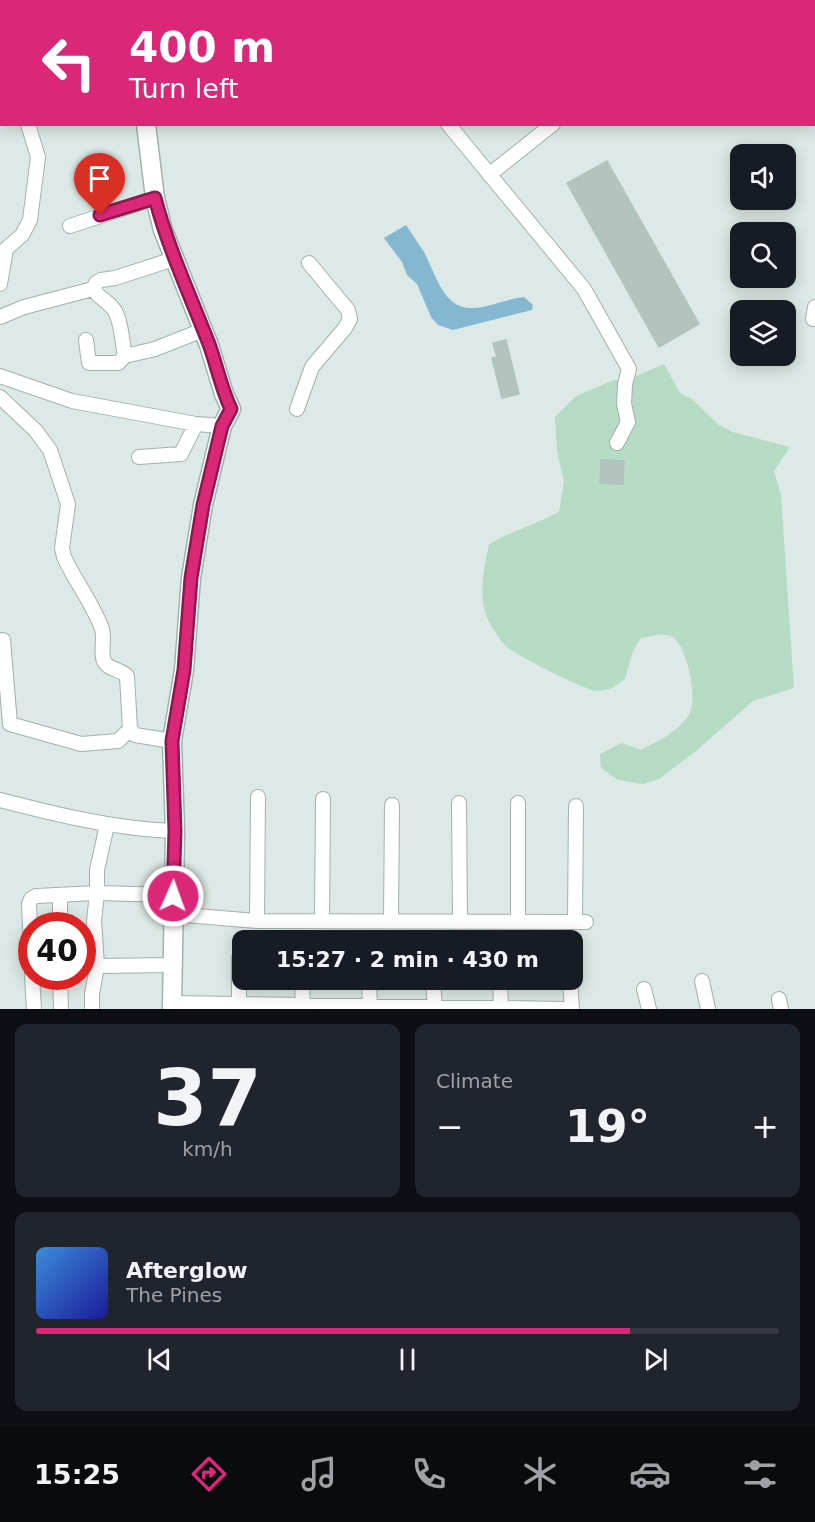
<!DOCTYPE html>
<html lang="en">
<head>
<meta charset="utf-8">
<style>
  body { margin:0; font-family:"DejaVu Sans",sans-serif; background:#20242c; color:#f1f3f6; height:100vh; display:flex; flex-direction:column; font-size:22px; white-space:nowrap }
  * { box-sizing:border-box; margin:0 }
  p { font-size:20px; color:#9ea1a6 }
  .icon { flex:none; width:33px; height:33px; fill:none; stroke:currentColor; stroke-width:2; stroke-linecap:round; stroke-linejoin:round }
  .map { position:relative; height:1009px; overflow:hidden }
  .side { display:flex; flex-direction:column; gap:15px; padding:15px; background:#0d0f14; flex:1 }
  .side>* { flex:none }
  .hud { position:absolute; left:0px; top:0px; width:816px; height:126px; box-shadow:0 3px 15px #0003; background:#db2777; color:#fff; overflow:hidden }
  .fabs { position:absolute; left:730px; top:144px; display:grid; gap:12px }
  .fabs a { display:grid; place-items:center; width:66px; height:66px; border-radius:12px; background:#171b24; box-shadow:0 3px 15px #0003; font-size:30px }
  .speed { position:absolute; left:18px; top:912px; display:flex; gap:12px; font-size:30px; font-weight:700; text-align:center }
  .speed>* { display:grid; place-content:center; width:78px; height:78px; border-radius:50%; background:#171b24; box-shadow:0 3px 15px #0003; line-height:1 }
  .speed .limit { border:9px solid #d22; background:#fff; color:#111 }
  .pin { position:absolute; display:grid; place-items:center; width:51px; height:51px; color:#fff; margin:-62px -26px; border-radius:50% 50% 50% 0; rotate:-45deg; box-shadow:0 0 6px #0007 }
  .pin .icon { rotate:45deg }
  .me { position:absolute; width:66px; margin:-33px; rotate:2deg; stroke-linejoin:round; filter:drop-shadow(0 0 4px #0008) }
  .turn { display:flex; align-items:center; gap:21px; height:126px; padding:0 30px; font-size:27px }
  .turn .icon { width:78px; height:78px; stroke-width:2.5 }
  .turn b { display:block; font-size:42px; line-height:51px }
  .big { font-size:45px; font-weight:700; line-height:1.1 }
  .side .widget { flex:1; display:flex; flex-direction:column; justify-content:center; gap:9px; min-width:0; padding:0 21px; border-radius:12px; background:#20242c }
  .side .dial { align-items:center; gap:0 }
  .dial b { font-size:78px; line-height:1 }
  .song { display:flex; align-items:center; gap:18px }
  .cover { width:72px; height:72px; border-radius:9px; background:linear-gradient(135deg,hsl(210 70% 55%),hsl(240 70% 35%)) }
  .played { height:6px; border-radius:3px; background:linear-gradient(90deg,#db2777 80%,#363941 80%) }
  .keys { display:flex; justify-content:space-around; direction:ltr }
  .heat { display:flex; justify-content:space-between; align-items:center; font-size:33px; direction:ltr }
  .side .tiles { flex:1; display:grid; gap:15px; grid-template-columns:1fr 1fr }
  .widget:last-child { grid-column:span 2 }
  .trip { position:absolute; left:232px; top:930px; width:351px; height:60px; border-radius:12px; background:#171b24; box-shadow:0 3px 15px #0003; font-weight:700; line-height:60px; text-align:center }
  .tab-bar { display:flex; height:96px; justify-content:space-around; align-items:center; background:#090b0e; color:#9ea1a6 }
  .tab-bar .icon { width:42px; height:42px }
  .tab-bar .selected { color:#db2777 }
  .tab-bar b { font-size:27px; color:#f1f3f6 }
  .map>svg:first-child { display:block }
</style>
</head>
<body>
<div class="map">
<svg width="815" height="1009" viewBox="0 0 815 1009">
  <rect width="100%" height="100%" fill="#dde9e6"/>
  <path fill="#b6dbc5" d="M664,364L680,393L692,399L719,425L733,432L790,447L774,471L781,495L794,688L753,701L696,751L659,779L643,784L618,780L601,768L600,754L621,743L641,750C658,741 678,732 689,715C698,700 688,653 676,640C668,631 652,636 641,638L633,651L625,679C616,685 608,692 596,691C585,690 518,656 508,648C501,643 494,629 489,622C477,598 484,569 489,544C512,531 536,524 559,512L564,481L557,451L555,417L576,396L614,380H618L620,418L613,438L616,449L625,445L632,417L630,392L632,378Z"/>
  <path fill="#84b8d0" d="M406,225C412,234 418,243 424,252C435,272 443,310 473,308C491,307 506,299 524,297L533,305L532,310L453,330L438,325L431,317L417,284L407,275L402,262L384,238Z"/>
  <path fill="#b3c4bf" stroke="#b0c3be" stroke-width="1.5" d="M607,161L699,324L659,347L567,183Z
    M506,340L519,394L502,398L492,358L497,357L493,343Z
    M601,460L624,461L623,484L600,483Z"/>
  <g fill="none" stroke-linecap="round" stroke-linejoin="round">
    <defs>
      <path id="street" d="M317,0L320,2
        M689,0V2
        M800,0L801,2
        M814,50L815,51
        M814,95L815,94
        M448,124L584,289L629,369L625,384L624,404L628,422L617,443
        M489,175L553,124
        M70,226L155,198
        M0,284L6,249L22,235L30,220L38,157L28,124
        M0,317L24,307L93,289
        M813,319L815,307
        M86,340L89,363H118L125,356L155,349L203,330
        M125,356C122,343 122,325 116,313C111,302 99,299 93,289L96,283L101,280L115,278L174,259
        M0,376L72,401L196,424L222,426
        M0,397L35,430L50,450L68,504L62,548L64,557C75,581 93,604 102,629C105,639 100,653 104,661C108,670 121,669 127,676L130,729L135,735L172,741
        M297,409L312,367L345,328L350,319L348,310L309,263
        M139,457L181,454L196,424
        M3,640L10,724L81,744L118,741L130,729
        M0,800C58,815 115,829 175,831
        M459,803L460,922
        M60,895V926
        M174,914L257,921L586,922
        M257,921L258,797
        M322,921L323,799
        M391,921L392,805
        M518,922V803
        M575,922L576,806
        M239,958V1009
        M97,966L173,965
        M32,972L29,904L31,899L36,896L97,893L173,895
        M32,976L34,1009
        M60,976L61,1009
        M302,980L303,1009
        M369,980L370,1009
        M433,980L435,1009
        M500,980L501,1009
        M570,980L572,1009
        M702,981L708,1009
        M644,989L649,1009
        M779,999L781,1009
        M172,1003L567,1009
        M92,1009V994L97,966L94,921L97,893V870L107,825"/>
      <path id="secondary" d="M130,0V2
        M146,124L155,198L163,230L209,345L224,394L231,409L222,426L203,505L191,578L184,670L172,741L175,831L172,1009"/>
    </defs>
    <use href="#street" stroke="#a0b1ae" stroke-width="16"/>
    <use href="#secondary" stroke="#9db5b0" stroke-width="21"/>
    <use href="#street" stroke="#fff" stroke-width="14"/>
    <use href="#secondary" stroke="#fff" stroke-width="18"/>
  </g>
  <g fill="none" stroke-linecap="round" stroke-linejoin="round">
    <defs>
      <path id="route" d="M100,215L155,198C168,248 190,295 209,344C217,366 221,388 231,409L222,426L203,505L191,578L184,670L172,741L175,831L173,896"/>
    </defs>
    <use href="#route" stroke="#8e194d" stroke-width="15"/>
    <use href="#route" stroke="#db2777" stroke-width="10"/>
  </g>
</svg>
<div class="fabs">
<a><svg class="icon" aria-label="sound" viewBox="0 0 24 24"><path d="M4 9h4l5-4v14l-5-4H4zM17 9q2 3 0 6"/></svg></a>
<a><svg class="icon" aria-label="search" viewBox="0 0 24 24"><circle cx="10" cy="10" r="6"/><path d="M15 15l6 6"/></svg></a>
<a><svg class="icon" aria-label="layers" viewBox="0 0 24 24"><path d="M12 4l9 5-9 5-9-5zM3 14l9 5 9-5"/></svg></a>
</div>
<div class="speed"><div class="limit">40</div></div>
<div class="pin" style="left:100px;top:215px;background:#d93025"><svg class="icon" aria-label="arrive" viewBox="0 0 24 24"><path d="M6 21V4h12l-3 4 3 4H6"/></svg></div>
<svg class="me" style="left:173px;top:896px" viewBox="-20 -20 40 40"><circle r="17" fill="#db2777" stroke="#fff" stroke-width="3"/><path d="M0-11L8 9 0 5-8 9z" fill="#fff"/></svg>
<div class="trip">15:27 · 2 min · 430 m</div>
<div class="hud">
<div class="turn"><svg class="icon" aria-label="left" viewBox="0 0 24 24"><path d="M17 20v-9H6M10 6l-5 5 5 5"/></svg><div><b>400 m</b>Turn left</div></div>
</div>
</div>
<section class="side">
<div class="tiles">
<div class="widget dial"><b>37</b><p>km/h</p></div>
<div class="widget"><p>Climate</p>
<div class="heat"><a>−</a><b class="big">19°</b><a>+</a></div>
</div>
<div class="widget">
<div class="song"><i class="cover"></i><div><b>Afterglow</b><p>The Pines</p></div></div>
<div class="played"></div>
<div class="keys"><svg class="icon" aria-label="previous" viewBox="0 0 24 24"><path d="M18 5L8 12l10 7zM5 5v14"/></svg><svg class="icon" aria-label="pause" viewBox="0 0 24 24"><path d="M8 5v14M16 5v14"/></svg><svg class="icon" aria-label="next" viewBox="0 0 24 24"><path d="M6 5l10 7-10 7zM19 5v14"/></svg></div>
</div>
</div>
</section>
<nav class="tab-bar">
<b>15:25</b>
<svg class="icon selected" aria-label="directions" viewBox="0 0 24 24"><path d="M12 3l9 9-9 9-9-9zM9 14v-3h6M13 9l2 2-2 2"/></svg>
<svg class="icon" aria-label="music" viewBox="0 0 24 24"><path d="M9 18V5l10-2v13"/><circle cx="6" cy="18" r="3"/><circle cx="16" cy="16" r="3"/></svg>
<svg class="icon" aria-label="phone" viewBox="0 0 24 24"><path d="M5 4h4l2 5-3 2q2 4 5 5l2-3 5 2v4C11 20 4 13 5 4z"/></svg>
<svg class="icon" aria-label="climate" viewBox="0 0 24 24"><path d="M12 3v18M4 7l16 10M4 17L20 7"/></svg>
<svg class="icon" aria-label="car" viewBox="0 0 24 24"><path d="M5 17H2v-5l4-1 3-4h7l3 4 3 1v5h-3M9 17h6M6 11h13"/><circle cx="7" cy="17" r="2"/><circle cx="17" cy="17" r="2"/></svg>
<svg class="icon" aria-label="filters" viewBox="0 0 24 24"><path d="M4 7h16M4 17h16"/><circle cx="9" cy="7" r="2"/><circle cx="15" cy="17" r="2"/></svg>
</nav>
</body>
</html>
